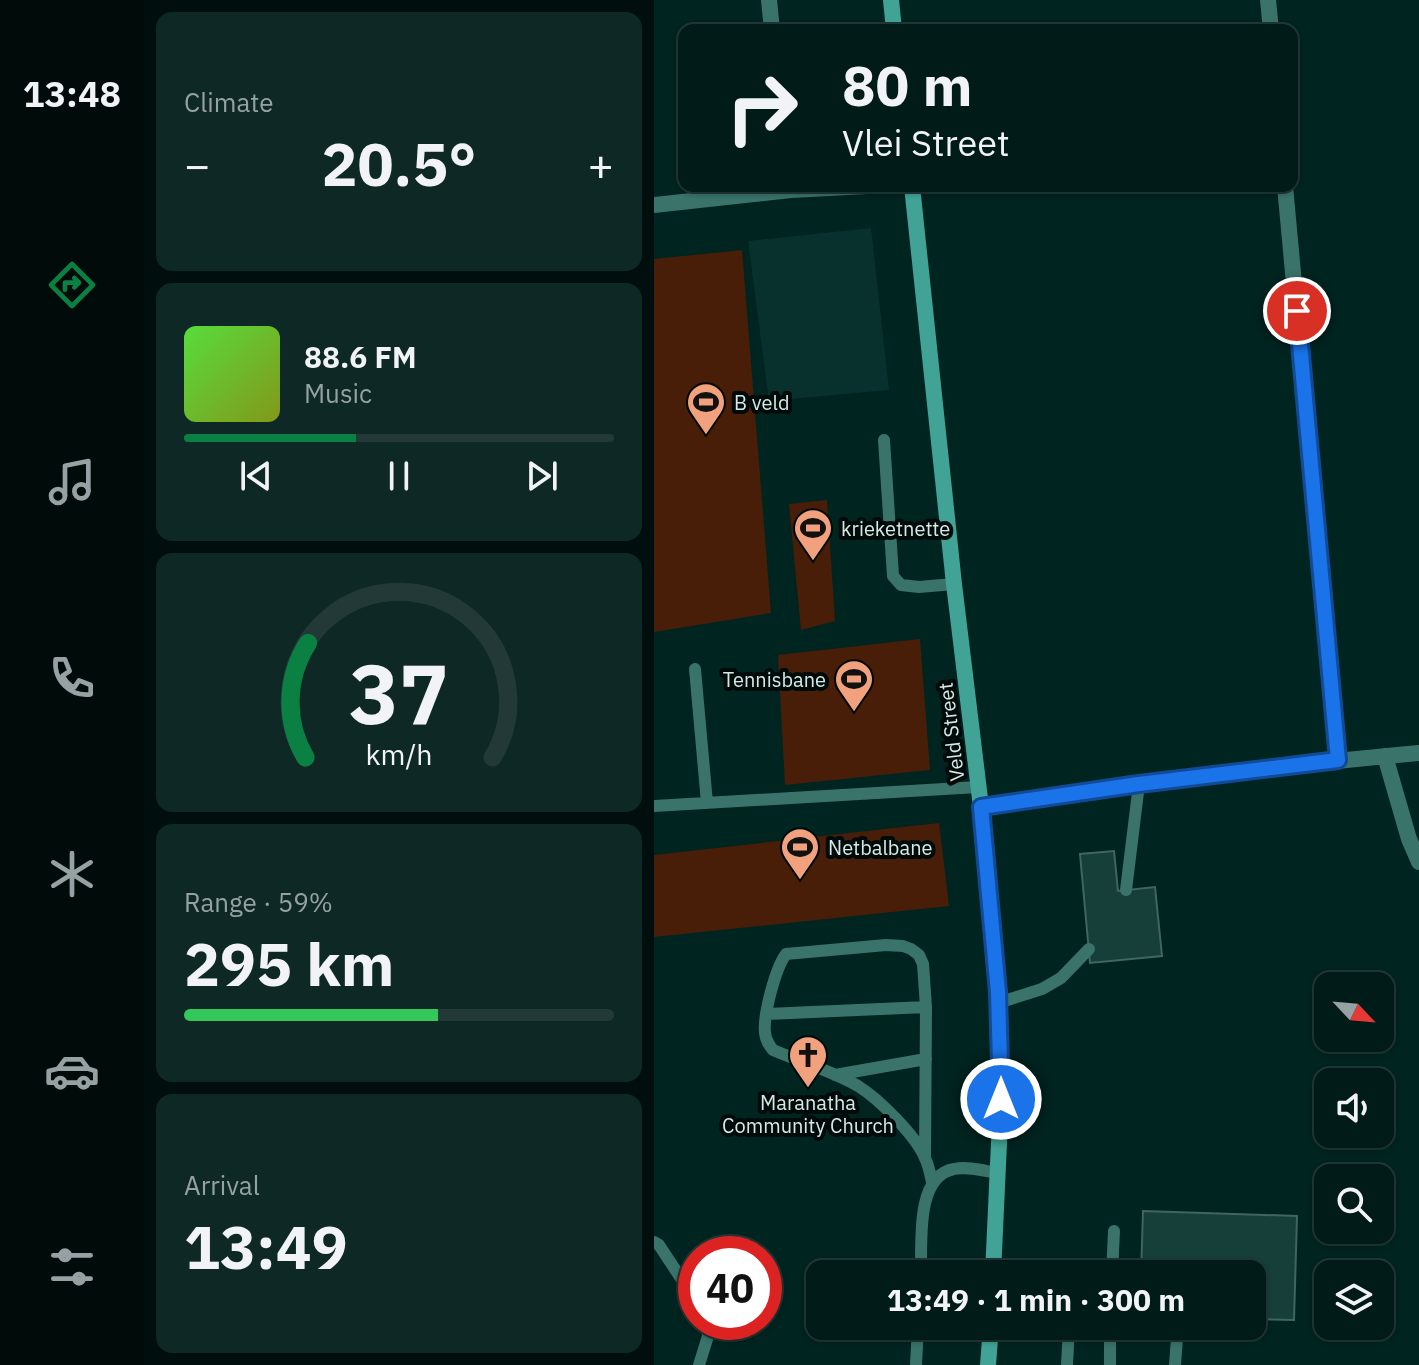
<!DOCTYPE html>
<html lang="en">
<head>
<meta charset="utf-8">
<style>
  body { margin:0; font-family:"IBM Plex Sans",sans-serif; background:#0e2825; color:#f1f3f6; height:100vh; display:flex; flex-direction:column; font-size:30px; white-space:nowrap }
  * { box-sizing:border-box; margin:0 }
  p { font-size:26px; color:#95a1a2 }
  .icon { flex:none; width:44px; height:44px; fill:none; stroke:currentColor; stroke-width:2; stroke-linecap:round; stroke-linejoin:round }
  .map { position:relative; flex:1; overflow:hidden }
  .panel { display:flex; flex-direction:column; gap:12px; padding:12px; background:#000f0d; width:510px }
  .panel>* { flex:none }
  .hud { position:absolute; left:24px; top:24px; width:620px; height:168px; border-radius:16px; box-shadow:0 2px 6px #0004,0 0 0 2px #223937; background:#001b18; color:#f1f3f6; overflow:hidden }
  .needle { width:52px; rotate:116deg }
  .controls { position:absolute; left:660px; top:972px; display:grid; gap:16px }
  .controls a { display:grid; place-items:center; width:80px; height:80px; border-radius:16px; background:#001b18; box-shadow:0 2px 6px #0004,0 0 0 2px #223937; font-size:40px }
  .speed { position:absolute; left:24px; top:1236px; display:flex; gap:16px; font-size:40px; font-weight:700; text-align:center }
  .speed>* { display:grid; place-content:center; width:104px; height:104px; border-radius:50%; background:#001b18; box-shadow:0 2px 6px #0004,0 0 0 2px #223937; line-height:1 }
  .speed .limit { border:12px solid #d22; background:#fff; color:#111 }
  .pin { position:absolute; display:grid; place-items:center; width:68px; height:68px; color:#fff; margin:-34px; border:4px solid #fff; border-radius:50%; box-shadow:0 2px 8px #0007 }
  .me { position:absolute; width:88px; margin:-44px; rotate:0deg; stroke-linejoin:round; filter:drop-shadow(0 0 6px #0008) }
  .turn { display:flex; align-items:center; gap:28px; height:168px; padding:0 32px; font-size:36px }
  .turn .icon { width:104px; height:104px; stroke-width:2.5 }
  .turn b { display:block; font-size:56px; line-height:68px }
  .big { font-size:60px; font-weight:800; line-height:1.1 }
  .panel .widget { flex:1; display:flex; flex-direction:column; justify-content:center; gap:12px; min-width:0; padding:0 28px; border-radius:16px; background:#0e2825 }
  .panel .dial { align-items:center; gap:0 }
  .dial svg { height:208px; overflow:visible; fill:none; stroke:#223937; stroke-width:7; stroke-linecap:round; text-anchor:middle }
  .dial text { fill:#f1f3f6; stroke:none }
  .song { display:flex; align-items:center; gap:24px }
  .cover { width:96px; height:96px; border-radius:12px; background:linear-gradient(135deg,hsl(110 70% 55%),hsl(70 70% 35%)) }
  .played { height:8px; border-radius:4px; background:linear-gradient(90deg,#0b8043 40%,#223937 40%) }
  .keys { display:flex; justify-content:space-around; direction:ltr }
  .heat { display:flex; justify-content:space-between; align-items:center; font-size:44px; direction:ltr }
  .charge { height:12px; border-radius:6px; background:linear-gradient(90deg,#34c759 59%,#223937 0) }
  .trip { position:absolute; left:152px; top:1260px; width:460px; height:80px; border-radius:16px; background:#001b18; box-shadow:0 2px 6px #0004,0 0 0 2px #223937; font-weight:800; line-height:80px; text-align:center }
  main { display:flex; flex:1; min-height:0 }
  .menu { display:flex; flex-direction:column; width:144px; justify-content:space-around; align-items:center; background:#000b0a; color:#95a1a2 }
  .menu .icon { width:56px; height:56px }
  .menu .selected { color:#0b8043 }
  .menu b { font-size:36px; color:#f1f3f6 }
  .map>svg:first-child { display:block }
</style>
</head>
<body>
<main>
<nav class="menu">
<b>13:48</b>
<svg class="icon selected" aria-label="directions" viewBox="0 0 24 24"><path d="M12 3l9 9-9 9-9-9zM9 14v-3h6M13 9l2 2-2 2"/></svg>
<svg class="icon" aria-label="music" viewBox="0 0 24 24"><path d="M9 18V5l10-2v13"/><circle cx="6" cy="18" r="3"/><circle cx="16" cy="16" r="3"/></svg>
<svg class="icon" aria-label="phone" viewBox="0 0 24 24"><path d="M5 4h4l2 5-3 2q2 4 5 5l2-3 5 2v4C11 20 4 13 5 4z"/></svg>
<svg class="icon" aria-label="climate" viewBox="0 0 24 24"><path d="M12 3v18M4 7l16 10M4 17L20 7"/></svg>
<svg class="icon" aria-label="car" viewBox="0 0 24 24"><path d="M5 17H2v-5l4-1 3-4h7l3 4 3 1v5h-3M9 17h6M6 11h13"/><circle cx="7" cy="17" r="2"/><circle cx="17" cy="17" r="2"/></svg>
<svg class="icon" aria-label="filters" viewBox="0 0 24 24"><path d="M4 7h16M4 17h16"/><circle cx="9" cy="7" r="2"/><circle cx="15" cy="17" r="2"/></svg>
</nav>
<section class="panel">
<div class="widget"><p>Climate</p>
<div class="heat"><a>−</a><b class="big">20.5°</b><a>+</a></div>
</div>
<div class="widget">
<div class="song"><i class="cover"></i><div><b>88.6 FM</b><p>Music</p></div></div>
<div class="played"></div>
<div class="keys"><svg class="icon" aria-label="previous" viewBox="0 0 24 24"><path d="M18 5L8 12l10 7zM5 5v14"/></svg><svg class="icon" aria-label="pause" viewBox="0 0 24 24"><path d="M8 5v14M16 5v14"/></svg><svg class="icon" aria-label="next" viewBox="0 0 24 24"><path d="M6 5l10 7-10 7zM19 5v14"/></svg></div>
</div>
<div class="widget dial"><svg viewBox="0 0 100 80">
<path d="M14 69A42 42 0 1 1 86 69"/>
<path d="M14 69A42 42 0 0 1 15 25" stroke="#0b8043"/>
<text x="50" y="56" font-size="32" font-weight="700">37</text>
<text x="50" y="72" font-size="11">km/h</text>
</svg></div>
<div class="widget"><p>Range · 59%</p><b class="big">295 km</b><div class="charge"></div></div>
<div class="widget"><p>Arrival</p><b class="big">13:49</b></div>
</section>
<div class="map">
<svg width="765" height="1365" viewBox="0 0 765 1365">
  <rect width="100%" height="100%" fill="#002420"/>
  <path fill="#08302c" d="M217,228L235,390L115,401L94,241Z"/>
  <path fill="#481e08" d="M88,250L117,613L0,632V259Z
    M173,500L181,621L147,630L135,504Z
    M266,639L276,770L131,785L124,655Z
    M285,823L295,906L0,937V855Z"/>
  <path fill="#163f3a" stroke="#3f665f" stroke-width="2" d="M460,851L464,891L501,887L508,956L436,963L426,854Z
    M489,1211L643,1216L640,1320L598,1319V1274H487Z"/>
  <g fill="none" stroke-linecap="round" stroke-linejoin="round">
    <path stroke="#39736a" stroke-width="12" d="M230,440L239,576L247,585L265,587L300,584
      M41,669L53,803
      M0,806L324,787
      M472,890L485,784
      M344,1003L388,989L407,978L435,949
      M113,1014L272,1007
      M181,1075L272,1059
      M271,1157L272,1007L269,964L265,955L257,949L249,946L232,945L132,954C121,969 109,1016 111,1033C112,1041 115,1045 119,1050C147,1062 178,1071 204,1086C225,1099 262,1136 271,1158C275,1166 276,1174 278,1182
      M0,1242L5,1245L42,1301
      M267,1274C268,1243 261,1176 300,1169C314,1166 331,1171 344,1173
      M458,1274L460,1231
      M442,1326L456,1333V1365
      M45,1365L54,1336L53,1322
      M262,1365L264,1326
      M413,1365L415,1326
      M521,1365L523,1338"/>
    <path stroke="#39736a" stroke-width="16" d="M115,0L118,30
      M614,0L617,30
      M631,186L684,760
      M0,205L137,190L213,186
      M731,756L755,839L765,862
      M327,807C472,786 618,766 765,753"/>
    <path stroke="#41a396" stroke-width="16" d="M237,0L240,30
      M258,186L300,584L327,807L344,992L347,1099L339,1274
      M334,1365L337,1326"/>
  </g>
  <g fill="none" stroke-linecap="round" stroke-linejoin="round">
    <defs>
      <path id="route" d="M347,1099L344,992L327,807L485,784L684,760L643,311"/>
    </defs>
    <use href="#route" stroke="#114b97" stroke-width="20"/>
    <use href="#route" stroke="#1a73e8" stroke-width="14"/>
  </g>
  <defs>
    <symbol id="stadium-pin" viewBox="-11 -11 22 30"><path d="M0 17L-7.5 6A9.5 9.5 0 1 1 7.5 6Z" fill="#f1a17d" stroke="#000b09"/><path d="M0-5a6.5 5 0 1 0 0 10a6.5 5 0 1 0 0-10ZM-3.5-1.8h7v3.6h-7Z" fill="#111"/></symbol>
    <symbol id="church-pin" viewBox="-11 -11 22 30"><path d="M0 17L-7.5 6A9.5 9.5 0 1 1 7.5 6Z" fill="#f1a17d" stroke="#000b09"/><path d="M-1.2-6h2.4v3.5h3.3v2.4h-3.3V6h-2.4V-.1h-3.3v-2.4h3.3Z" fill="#111"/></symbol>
  </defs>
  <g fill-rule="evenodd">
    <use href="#stadium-pin" x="30" y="380" width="44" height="60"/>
    <use href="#stadium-pin" x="137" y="506" width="44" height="60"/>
    <use href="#stadium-pin" x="178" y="657" width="44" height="60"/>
    <use href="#stadium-pin" x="124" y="825" width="44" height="60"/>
    <use href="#church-pin" x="132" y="1033" width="44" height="60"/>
  </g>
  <g text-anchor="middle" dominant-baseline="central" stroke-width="8" stroke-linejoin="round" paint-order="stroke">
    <g font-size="20" fill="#d5eae6" stroke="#000b09" text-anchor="start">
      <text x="80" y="402">B veld</text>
      <text x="187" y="528">krieketnette</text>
      <text x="172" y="679" text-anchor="end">Tennisbane</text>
      <text x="174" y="847">Netbalbane</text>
      <text x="154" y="1102" text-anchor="middle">Maranatha<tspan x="154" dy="23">Community Church</tspan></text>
    </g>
    <g font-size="20" fill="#d5eae6" stroke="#000b09">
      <text transform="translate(297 732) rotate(-97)">Veld Street</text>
    </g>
  </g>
</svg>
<div class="controls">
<a><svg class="needle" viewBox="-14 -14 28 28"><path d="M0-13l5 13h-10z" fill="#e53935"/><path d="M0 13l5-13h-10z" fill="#95a1a2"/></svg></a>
<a><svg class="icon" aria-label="sound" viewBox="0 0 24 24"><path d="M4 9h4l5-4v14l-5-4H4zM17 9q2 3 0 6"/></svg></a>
<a><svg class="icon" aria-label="search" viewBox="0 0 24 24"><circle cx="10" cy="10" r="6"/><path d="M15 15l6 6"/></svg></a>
<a><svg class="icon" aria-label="layers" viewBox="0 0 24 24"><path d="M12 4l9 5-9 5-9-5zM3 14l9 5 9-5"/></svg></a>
</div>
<div class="speed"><div class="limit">40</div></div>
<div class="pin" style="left:643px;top:311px;background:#d93025"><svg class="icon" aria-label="arrive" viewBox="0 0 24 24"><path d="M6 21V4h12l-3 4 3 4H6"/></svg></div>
<svg class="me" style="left:347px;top:1099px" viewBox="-20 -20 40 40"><circle r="17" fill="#1a73e8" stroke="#fff" stroke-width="3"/><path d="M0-11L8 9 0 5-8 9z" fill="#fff"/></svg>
<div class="trip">13:49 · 1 min · 300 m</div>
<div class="hud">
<div class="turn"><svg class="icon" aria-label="right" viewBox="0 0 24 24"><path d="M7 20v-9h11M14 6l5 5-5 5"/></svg><div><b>80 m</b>Vlei Street</div></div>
</div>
</div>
</main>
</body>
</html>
